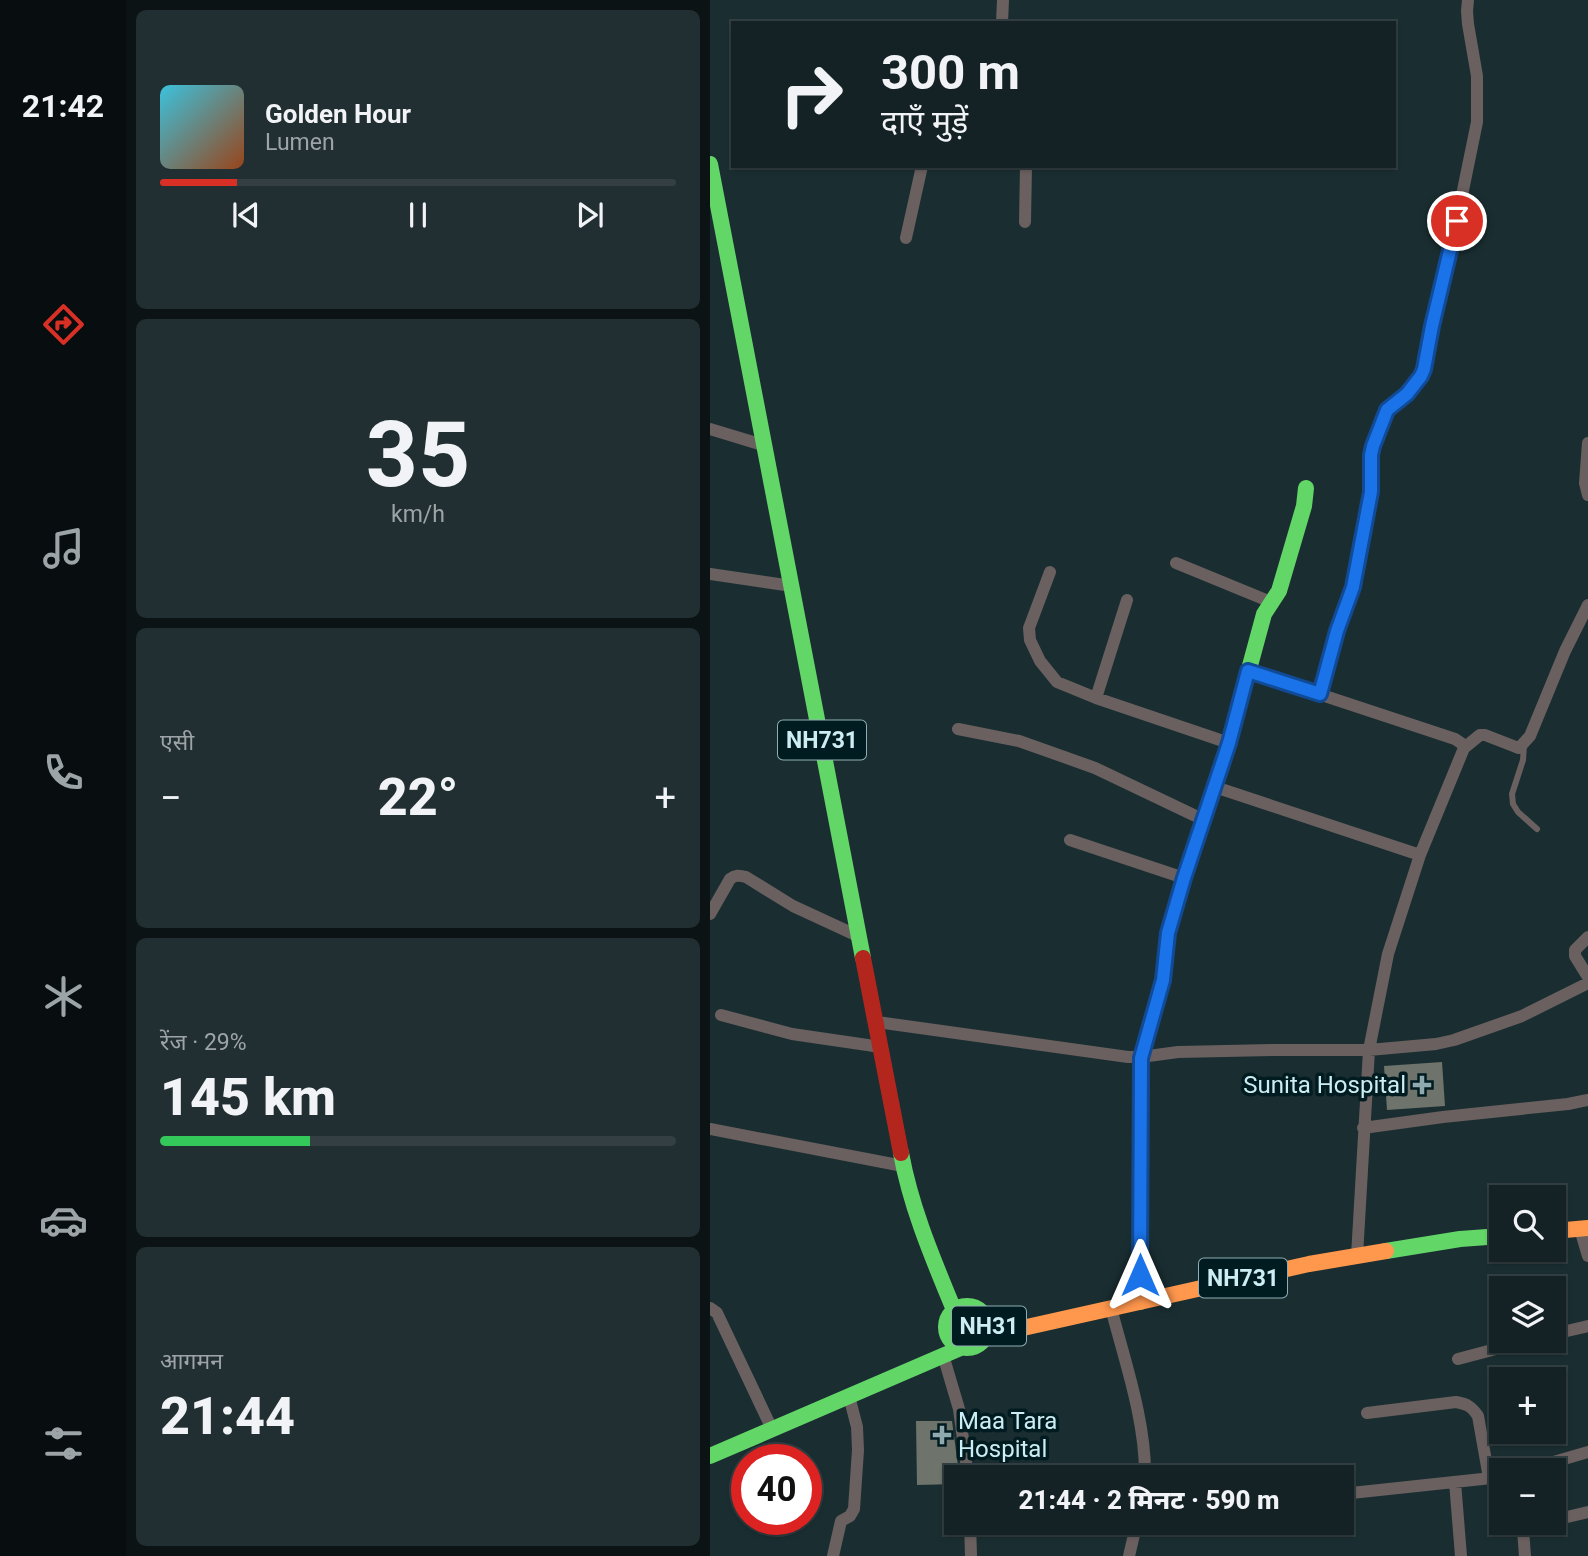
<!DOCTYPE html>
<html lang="hi">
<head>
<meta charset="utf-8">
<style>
  body { margin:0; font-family:Roboto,"Noto Sans Devanagari",sans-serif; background:#212f32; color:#f1f3f6; height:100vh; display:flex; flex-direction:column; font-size:26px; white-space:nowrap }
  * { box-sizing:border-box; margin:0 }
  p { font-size:23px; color:#9da4a7 }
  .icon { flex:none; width:38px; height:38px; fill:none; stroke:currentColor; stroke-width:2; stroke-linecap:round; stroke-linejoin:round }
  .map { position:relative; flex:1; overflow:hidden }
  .side { display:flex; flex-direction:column; gap:10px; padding:10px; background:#0b1314; width:584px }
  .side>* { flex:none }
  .banner { position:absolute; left:21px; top:21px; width:665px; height:147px; border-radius:0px; box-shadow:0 2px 5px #0004,0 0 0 2px #333f42; background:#142225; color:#f1f3f6; overflow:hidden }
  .fabs { position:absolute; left:779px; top:1185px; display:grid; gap:14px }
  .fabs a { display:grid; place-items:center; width:77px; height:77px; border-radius:0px; background:#142225; box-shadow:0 2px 5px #0004,0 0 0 2px #333f42; font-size:35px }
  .speed { position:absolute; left:21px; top:1444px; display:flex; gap:14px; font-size:35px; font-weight:700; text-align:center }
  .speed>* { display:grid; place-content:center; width:91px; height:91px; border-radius:50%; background:#142225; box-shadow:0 2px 5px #0004,0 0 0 2px #333f42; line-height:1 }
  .speed .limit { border:10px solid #d22; background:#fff; color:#111 }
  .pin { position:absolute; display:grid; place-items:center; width:60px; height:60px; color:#fff; margin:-30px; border:4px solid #fff; border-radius:50%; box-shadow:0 2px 7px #0007 }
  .me { position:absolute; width:77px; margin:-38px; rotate:0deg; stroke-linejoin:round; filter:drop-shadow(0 0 5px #0008) }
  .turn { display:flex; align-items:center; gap:24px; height:147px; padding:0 35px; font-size:32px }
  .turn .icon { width:91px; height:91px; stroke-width:2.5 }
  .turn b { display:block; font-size:49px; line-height:60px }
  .big { font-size:52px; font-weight:800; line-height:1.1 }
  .side .card { flex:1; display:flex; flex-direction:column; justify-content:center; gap:10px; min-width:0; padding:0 24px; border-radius:10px; background:#212f32 }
  .side .dial { align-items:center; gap:0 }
  .dial b { font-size:91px; line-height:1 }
  .song { display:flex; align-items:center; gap:21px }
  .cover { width:84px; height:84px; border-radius:10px; background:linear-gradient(135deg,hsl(190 70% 55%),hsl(20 70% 35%)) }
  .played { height:7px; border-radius:4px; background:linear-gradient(90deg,#d93025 15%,#333f42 15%) }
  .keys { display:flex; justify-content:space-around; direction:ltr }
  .heat { display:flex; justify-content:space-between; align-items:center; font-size:38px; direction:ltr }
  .charge { height:10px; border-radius:5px; background:linear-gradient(90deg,#34c759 29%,#333f42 0) }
  .trip { position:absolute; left:234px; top:1465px; width:410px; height:70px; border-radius:0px; background:#142225; box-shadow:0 2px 5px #0004,0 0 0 2px #333f42; font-weight:800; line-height:70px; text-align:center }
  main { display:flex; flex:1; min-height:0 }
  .tab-bar { display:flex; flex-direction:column; width:126px; justify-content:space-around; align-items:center; background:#080e0f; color:#9da4a7 }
  .tab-bar .icon { width:49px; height:49px }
  .tab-bar .current { color:#d93025 }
  .tab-bar b { font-size:32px; color:#f1f3f6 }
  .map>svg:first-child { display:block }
</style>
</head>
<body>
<main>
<nav class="tab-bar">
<b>21:42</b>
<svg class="icon current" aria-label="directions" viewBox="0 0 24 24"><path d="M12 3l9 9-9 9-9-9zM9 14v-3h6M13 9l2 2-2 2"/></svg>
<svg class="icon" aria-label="music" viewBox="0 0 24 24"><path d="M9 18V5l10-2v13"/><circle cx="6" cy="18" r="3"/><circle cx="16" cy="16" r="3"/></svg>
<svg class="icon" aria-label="phone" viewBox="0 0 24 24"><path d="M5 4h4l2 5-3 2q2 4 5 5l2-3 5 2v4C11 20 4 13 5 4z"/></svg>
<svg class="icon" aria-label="climate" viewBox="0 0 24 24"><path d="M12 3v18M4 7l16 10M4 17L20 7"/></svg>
<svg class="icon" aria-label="car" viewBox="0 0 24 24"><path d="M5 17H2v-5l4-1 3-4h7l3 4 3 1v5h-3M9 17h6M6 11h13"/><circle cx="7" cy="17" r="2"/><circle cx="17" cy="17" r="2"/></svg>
<svg class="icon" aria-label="filters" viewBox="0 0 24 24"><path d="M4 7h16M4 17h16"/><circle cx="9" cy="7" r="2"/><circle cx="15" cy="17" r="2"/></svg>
</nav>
<section class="side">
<div class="card">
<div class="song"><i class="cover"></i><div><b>Golden Hour</b><p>Lumen</p></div></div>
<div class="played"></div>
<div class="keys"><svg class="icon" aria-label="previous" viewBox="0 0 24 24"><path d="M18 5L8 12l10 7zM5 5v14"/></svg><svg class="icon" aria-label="pause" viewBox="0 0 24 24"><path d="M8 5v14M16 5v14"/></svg><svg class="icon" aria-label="next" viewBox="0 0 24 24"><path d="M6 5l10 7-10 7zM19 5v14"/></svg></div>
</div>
<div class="card dial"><b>35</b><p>km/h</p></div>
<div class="card"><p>एसी</p>
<div class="heat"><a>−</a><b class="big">22°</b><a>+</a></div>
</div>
<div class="card"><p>रेंज · 29%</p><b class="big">145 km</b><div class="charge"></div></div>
<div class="card"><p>आगमन</p><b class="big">21:44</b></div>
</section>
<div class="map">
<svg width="878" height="1556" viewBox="0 0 878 1556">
  <rect width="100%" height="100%" fill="#1a2e31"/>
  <path fill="#6e736b" d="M732,1062L735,1106L677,1110L674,1066Z
    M206,1421H242L249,1473L247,1484L207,1485Z"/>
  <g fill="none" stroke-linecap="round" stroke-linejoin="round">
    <path stroke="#6a605f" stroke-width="6" d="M814,745L813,760L802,794L803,804L808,812L827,829"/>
    <path stroke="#6a605f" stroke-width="12" d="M292,23L293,0
      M315,222L316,166
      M196,238L212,166
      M0,429L56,446
      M878,443L875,483L878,495
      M466,563L561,602
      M340,572L319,628L320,640L330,661L347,682L386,698L519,743
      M0,574L82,586
      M539,671L745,739L751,743L754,748L710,855L678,954L659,1050L647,1256
      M610,694L627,631L643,587L661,492V455L663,446L677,410L697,394L711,376L714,369L722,326L742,244L767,122V76L758,24L757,11L758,0
      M386,698L417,600
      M248,729L309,741L385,768L494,820
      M754,748L770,735H775L806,747L809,748L820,736L855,651L878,605
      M505,787L710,855
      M360,840L474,878
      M0,914L20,879C25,875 29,875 36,877L83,906L150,937
      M878,937L865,950V956L878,977
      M11,1015L82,1034L171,1047
      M167,1022L418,1057H431L468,1052L563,1050H659L726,1044L744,1040L812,1016L878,983
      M653,1128L733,1117L858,1104L878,1100
      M0,1129L193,1166
      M870,1229L878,1256
      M0,1308L7,1313L62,1429
      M401,1308C415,1362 436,1422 435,1477
      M844,1334L878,1326
      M233,1355L249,1409L258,1477
      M748,1359L820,1340
      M657,1413L746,1402C757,1404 761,1406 768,1416L779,1478
      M816,1470L878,1452
      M745,1482L751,1556
      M632,1494L791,1477
      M844,1520L878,1512
      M260,1522L261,1556
      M123,1556L131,1521L140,1516L144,1509L148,1450L147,1427L139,1396
      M419,1556L427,1522
      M815,1556L813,1530L819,1525L831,1522"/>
    <path stroke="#63d668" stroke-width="16" d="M0,164L153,958
      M191,1153C201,1208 223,1259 244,1310
      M676,1251L750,1239L791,1236
      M430,1302L431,1057L453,980L458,933L474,878L519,743L554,614L569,591L594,506L596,488
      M236 1327a21 21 0 1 1 42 0a21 21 0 1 1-42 0Z
      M0,1456L253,1347"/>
    <path stroke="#ff974d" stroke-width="16" d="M844,1231L878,1228
      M277,1336L599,1264L676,1251"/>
    <path stroke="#b3261e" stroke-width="16" d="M153,958L191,1153"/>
  </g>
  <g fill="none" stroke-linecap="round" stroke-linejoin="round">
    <defs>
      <path id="route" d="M430,1275L431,1058L453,980L458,933L474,878L519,743L538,671L610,694L627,631L643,587L661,492V455L663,446L677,410L697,394L711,376L714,369L722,326L747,221"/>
    </defs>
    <use href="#route" stroke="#114b97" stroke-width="18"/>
    <use href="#route" stroke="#1a73e8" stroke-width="12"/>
  </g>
  <g fill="#8eaaaf" stroke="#001c20" stroke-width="2.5">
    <path d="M708.5 1074.5h7v7h7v7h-7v7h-7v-7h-7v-7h7z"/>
    <path d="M228.5 1424.5h7v7h7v7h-7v7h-7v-7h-7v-7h7z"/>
  </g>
  <g text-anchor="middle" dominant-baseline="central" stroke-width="7" stroke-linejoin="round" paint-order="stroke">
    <g fill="#001c20" stroke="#8faeb4" stroke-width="2">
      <rect x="68" y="720.5" width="88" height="39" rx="5"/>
      <rect x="489" y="1258.5" width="88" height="39" rx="5"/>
      <rect x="242" y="1306.5" width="74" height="39" rx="5"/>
    </g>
    <g font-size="23" font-weight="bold" fill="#ccedf3">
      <text x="112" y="740">NH731</text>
      <text x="533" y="1278">NH731</text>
      <text x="279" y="1326">NH31</text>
    </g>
    <g font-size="24" fill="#ccedf3" stroke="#001c20" text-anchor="end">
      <text x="696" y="1085">Sunita Hospital</text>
      <text x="248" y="1421" text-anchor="start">Maa Tara<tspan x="248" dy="28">Hospital</tspan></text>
    </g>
  </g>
</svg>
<div class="fabs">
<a><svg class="icon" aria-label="search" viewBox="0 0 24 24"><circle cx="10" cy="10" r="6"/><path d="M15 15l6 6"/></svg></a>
<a><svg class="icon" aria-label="layers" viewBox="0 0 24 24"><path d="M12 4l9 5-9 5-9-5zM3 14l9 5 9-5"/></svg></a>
<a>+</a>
<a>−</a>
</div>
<div class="speed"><div class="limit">40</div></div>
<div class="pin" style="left:747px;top:221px;background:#d93025"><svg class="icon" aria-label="arrive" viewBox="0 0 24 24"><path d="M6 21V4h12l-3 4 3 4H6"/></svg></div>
<svg class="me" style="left:430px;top:1275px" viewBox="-20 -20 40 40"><path d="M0-17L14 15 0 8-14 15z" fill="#1a73e8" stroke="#fff" stroke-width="4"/></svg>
<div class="trip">21:44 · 2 मिनट · 590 m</div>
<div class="banner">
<div class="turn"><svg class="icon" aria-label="right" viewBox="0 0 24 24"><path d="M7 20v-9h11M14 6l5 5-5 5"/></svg><div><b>300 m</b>दाएँ मुड़ें</div></div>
</div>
</div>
</main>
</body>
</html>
